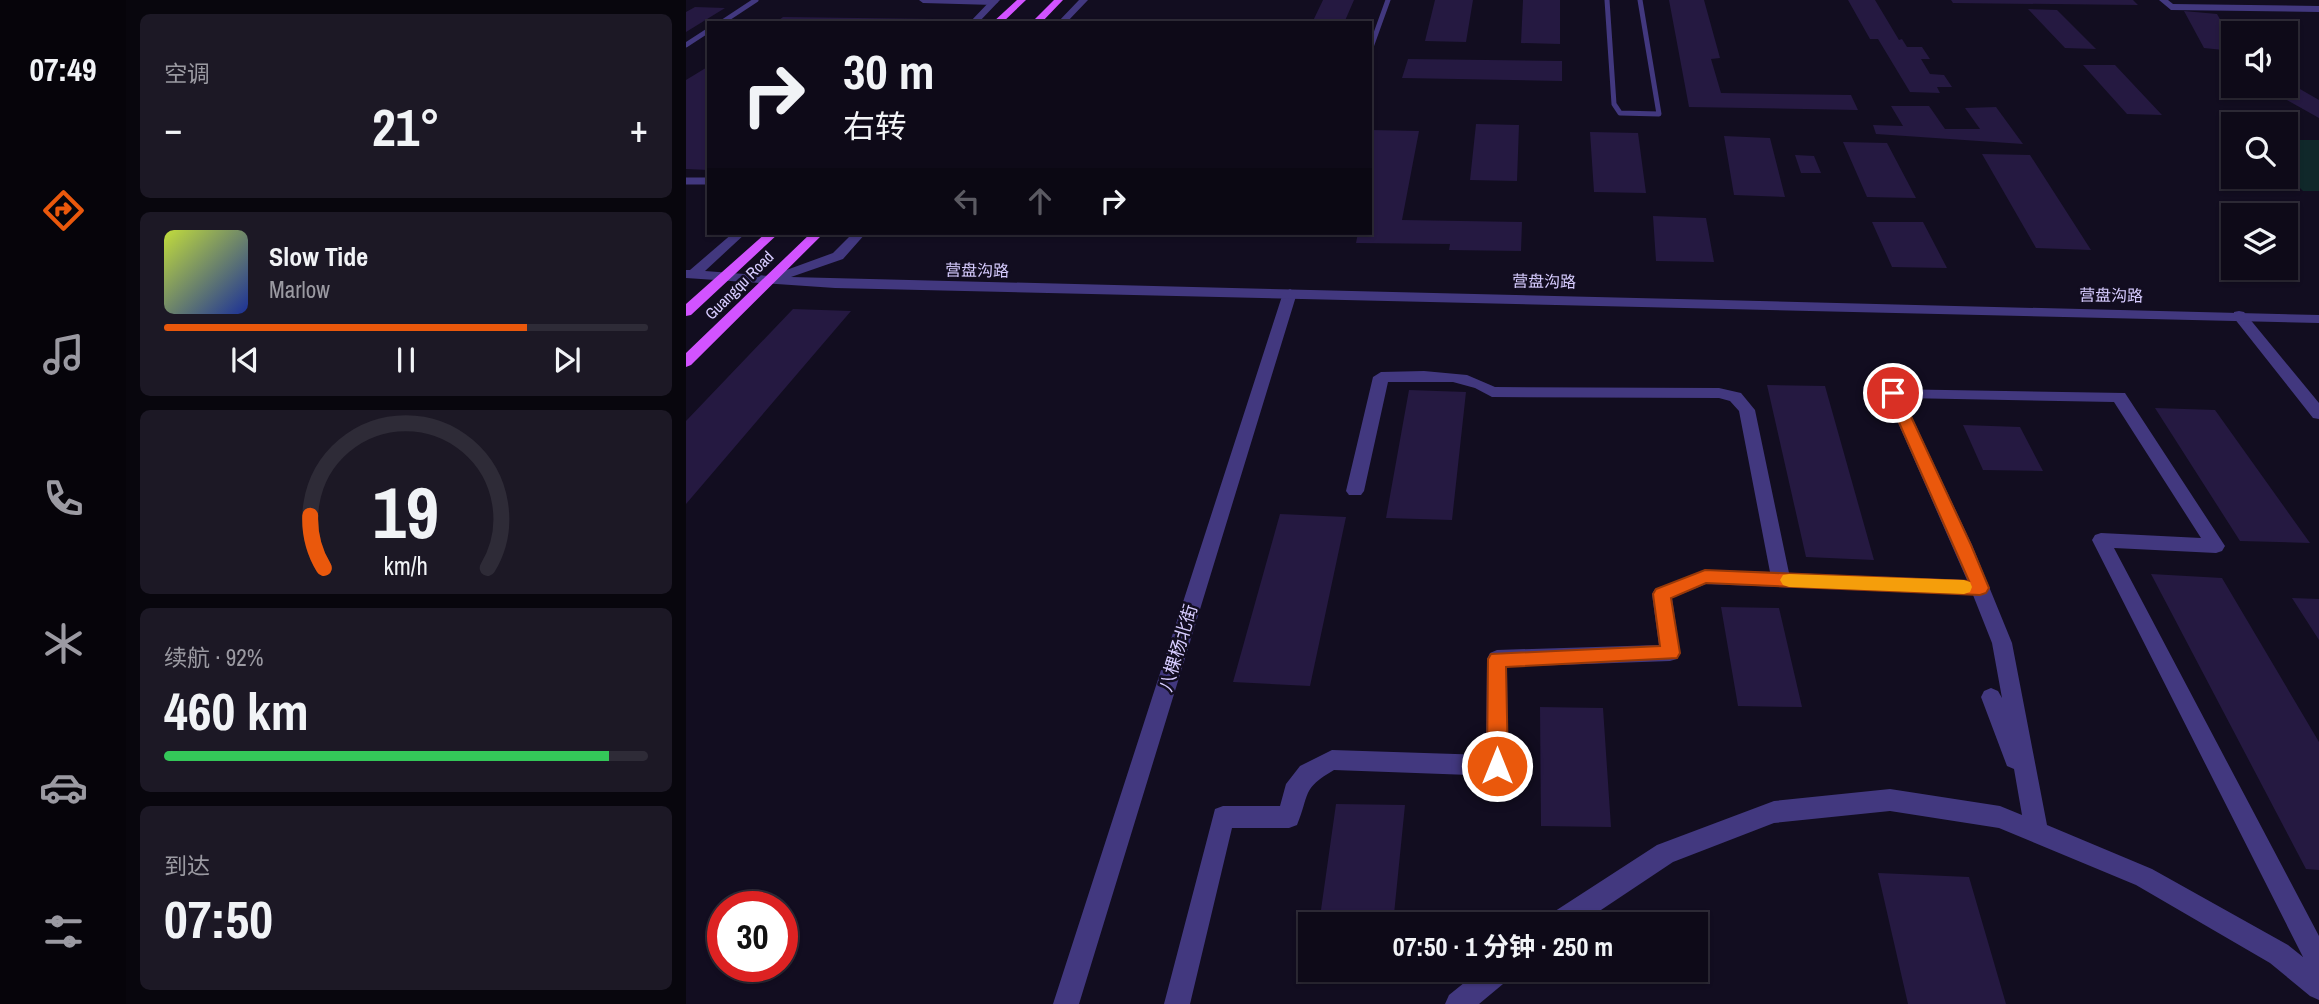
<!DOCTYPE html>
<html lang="zh">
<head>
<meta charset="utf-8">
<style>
  body { margin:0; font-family:"Archivo Narrow","Noto Sans SC",sans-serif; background:#1c1825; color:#f1f3f6; height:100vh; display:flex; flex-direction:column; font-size:26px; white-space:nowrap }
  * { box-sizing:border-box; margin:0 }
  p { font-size:23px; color:#9b9aa2 }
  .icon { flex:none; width:38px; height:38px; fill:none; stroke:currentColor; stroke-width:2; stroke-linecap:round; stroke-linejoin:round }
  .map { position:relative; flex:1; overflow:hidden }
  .panel { display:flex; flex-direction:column; gap:14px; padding:14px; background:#08060d; width:560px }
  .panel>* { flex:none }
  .hud { position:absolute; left:21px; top:21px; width:665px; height:214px; border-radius:0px; box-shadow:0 2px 5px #0004,0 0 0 2px #2e2b37; background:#0e0a18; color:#f1f3f6; overflow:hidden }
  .fabs { position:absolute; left:1535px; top:21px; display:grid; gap:14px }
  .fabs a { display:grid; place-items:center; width:77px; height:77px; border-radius:0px; background:#0e0a18; box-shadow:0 2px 5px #0004,0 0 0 2px #2e2b37; font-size:35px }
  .speed { position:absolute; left:21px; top:891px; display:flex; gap:14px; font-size:35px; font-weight:700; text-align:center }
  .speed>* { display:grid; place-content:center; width:91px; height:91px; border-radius:50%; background:#0e0a18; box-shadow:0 2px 5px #0004,0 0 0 2px #2e2b37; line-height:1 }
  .speed .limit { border:10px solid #d22; background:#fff; color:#111 }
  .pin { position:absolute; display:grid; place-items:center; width:60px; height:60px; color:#fff; margin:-30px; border:4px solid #fff; border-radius:50%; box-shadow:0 2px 7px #0007 }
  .me { position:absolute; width:77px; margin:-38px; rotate:0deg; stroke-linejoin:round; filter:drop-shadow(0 0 5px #0008) }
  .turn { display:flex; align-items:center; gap:24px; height:147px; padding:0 21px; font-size:32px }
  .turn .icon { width:91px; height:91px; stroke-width:2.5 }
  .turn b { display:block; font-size:49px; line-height:60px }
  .lanes { display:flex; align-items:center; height:66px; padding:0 21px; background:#0003; justify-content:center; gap:35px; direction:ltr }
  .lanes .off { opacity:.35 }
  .big { font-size:52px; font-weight:700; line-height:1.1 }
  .panel .widget { flex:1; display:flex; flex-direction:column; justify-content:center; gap:10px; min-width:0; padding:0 24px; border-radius:10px; background:#1c1825 }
  .panel .dial { align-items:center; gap:0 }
  .dial svg { height:182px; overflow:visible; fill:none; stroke:#2e2b37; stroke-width:7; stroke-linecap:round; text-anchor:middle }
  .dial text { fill:#f1f3f6; stroke:none }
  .song { display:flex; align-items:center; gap:21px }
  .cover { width:84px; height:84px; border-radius:10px; background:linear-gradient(135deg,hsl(70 70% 55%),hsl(230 70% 35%)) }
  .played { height:7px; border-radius:4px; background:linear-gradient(90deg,#ea580c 75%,#2e2b37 75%) }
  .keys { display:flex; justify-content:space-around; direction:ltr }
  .heat { display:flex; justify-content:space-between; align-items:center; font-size:38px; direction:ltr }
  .charge { height:10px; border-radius:5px; background:linear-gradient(90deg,#34c759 92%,#2e2b37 0) }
  .trip { position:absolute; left:612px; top:912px; width:410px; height:70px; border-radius:0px; background:#0e0a18; box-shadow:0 2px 5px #0004,0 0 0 2px #2e2b37; font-weight:700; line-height:70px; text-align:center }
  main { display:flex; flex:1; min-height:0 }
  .menu { display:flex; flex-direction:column; width:126px; justify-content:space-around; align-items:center; background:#06040a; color:#9b9aa2 }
  .menu .icon { width:49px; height:49px }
  .menu .active { color:#ea580c }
  .menu b { font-size:32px; color:#f1f3f6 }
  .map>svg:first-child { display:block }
</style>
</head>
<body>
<main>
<nav class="menu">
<b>07:49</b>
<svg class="icon active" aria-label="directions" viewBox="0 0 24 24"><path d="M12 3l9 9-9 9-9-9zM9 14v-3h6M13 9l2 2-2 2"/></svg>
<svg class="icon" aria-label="music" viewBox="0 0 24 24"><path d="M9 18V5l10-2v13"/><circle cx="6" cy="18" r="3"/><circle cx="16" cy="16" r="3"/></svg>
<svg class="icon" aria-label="phone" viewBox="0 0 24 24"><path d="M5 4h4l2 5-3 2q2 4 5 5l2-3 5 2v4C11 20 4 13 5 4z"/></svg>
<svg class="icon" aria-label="climate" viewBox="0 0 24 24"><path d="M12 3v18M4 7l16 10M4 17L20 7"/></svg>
<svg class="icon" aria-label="car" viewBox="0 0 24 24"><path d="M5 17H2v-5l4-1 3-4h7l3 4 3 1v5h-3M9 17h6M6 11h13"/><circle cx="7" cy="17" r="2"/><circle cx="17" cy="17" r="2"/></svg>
<svg class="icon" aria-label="filters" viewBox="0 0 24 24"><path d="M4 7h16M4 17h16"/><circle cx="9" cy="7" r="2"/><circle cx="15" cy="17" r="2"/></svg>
</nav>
<section class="panel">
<div class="widget"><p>空调</p>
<div class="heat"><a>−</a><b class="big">21°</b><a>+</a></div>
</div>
<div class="widget">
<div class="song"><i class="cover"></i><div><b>Slow Tide</b><p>Marlow</p></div></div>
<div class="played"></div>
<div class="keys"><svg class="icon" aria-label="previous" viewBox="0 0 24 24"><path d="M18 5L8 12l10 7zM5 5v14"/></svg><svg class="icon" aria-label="pause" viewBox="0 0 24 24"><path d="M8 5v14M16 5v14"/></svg><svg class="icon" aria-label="next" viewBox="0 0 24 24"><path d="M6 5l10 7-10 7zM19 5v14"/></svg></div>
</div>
<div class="widget dial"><svg viewBox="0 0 100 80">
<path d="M14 69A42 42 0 1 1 86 69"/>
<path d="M14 69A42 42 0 0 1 8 46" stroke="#ea580c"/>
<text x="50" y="56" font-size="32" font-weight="700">19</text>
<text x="50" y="72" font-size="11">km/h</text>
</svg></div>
<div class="widget"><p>续航 · 92%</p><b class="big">460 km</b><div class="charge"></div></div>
<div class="widget"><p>到达</p><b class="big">07:50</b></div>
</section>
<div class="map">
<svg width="1633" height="1004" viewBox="0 0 1633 1004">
  <rect width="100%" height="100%" fill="#120d20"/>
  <path fill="#10282a" d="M1600,140H1633V191H1617L1600,174Z"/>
  <path fill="#251941" d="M637,0H668L658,23H626Z
    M749,0H787L780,42L739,41Z
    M837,0H874V44L835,43Z
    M983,0H1018L1034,58L1025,59L1035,93L1165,95L1172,110L1003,107Z
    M1162,0H1189L1213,40L1216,39L1221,47H1236L1244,59H1235L1244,74L1258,75L1266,87H1251L1254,93L1224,92L1192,39H1184Z
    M1265,0H1447L1452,5L1267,3Z
    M9,7L39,8L0,32V12Z
    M1342,9L1371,10L1410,49L1379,48Z
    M1498,11L1531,14L1547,42V51L1518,48Z
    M97,17L248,19L243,23H89Z
    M722,59L876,61V81L716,78Z
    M1397,65H1429L1476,115L1441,114Z
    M23,66V170L0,169V80Z
    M1600,81L1633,100V118L1576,86H1600Z
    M1205,106H1243L1259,129H1294L1279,108L1310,107L1337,144L1190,134L1187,125L1217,126Z
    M790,124L833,125L831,181L784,180Z
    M684,130L733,131L716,220L836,222L835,251L763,250L764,244L670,243L672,233H684Z
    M904,132L952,133L960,193L908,192Z
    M1038,136L1084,138L1099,197L1048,195Z
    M1157,142L1201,143L1230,198L1181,197Z
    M1296,154L1344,155L1405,250L1350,248Z
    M1109,155L1128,156L1135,173H1115Z
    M967,216L1020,218L1028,262L970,261Z
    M1186,222H1237L1261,268L1206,267Z
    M107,309L165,311L0,504V421Z
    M1081,385L1139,386L1188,560L1120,557Z
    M723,390L780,392L766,520L700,518Z
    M1469,408L1529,410L1624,543L1554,541Z
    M1277,425L1334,427L1357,471L1297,470Z
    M594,514L660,517L624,686L547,682Z
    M1465,574L1536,578L1633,742V870L1620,869Z
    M1606,598L1633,599V640Z
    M1035,607L1093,608L1116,707L1052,706Z
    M854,707L917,708L925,827L855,826Z
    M650,804L719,805L707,924H633Z
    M1192,873L1283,877L1320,1004H1222Z"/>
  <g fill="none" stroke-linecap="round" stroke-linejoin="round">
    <path stroke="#42387f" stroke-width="5" d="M921,0L928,104L934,113L973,114L954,0
      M35,23L70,0
      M0,45L23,30
      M684,50L702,0"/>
    <path stroke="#42387f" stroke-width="7" d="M0,181H23"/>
    <path fill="#42387f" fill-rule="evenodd" d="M233,0H311L312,2L308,5L237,3Z
      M1473,0H1482L1487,4L1633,6V12L1485,10Z
      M604,289L611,293L393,1004H367L597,293Z
      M1553,311L1558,312L1633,403V419L1627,418L1548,318V312Z
      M738,371L781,375L809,387L1033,388L1055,393L1069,410L1103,573L1281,580L1199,393L1201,389L1439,393L1539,546L1536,551L1530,553L1428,548L1633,936V1000L1624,996L1584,963L1450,885L1313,828L1204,811L1088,823L987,862L894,924H860L863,915L971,845L1088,801L1204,789L1314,806L1336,815L1328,769L1321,766L1295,697L1298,691L1305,688L1312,691L1316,698L1306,643L1287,595L1020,584L986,598L994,653L991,659L984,661L821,667L822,766L819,773L811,776L648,770C615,789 624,794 611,825L603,828H546L504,1004H478L529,809L537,806H594L600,784L614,766L646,750L800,755L801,659L804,653L811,650L973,645L966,594L969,589L1019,570L1084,572L1053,411L1044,401L1033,398L806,397L789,388L767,382H702L678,491L675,495H663L660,491L687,377L695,372ZM1217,398L1428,402L1515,538L1415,533L1409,535L1406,540L1617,957L1602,945L1466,869L1361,825L1326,643L1286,545Z
      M794,970H827L823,979L793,1004H759L763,995Z"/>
    <path fill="#42387f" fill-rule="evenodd" d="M305,0H314L292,23H283Z
      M393,0H402L380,23H371Z
      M47,233H60L19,271L84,276L147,253L167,233H180L157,259L105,277L1633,315V323L149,288L0,278V270H4Z"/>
    <path fill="#d253ff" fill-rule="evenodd" d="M331,0H340L316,23H306Z
      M368,0H377L355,23H345Z
      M80,233H93L5,315L0,316V304Z
      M125,233H138L5,365L0,367V353Z"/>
  </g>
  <path fill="#ea580c" stroke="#983908" stroke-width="2" d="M1207,388L1214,393L1285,545L1303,588L1300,593L1294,595L1020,583L985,598L994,653L991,658L820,667L822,766L819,772L811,775L804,772L801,766L802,659L805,654L974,646L967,594L970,589L1019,570L1283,581L1200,393Z"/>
  <path fill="#f59e0b" d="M1103,574L1278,580L1284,582L1286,587L1284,592L1278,594L1103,587L1097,585L1094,580L1097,575Z"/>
  <g text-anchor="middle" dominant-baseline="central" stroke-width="5" stroke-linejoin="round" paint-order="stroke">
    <g font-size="16" fill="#d7ccff" stroke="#120d20">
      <text transform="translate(291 270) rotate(1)">营盘沟路</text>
      <text transform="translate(858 281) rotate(1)">营盘沟路</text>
      <text transform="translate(53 285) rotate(-45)">Guangqu Road</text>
      <text transform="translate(1425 295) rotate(1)">营盘沟路</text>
    </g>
    <g font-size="18" fill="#d7ccff" stroke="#120d20">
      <text transform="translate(492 648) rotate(-73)">八棵杨北街</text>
    </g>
  </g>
</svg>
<div class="fabs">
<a><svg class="icon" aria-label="sound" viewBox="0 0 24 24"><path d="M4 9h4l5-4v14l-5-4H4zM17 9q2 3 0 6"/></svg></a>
<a><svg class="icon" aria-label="search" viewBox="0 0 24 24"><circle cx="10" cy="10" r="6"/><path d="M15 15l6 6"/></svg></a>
<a><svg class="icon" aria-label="layers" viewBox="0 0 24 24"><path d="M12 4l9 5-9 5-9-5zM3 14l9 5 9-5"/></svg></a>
</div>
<div class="speed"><div class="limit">30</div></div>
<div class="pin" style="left:1207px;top:393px;background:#d93025"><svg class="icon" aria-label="arrive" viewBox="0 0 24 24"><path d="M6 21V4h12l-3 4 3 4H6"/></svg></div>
<svg class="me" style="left:811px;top:766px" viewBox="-20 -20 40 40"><circle r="17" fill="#ea580c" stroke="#fff" stroke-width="3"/><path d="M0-11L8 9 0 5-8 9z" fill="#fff"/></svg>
<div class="trip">07:50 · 1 分钟 · 250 m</div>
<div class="hud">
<div class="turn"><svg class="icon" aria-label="right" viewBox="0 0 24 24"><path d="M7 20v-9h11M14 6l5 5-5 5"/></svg><div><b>30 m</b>右转</div></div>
<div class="lanes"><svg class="icon off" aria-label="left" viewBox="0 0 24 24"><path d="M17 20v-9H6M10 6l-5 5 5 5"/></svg><svg class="icon off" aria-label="ahead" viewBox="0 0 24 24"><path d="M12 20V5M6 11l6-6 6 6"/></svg><svg class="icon" aria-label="right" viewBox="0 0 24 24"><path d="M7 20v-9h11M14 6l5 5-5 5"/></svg></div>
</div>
</div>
</main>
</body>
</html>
